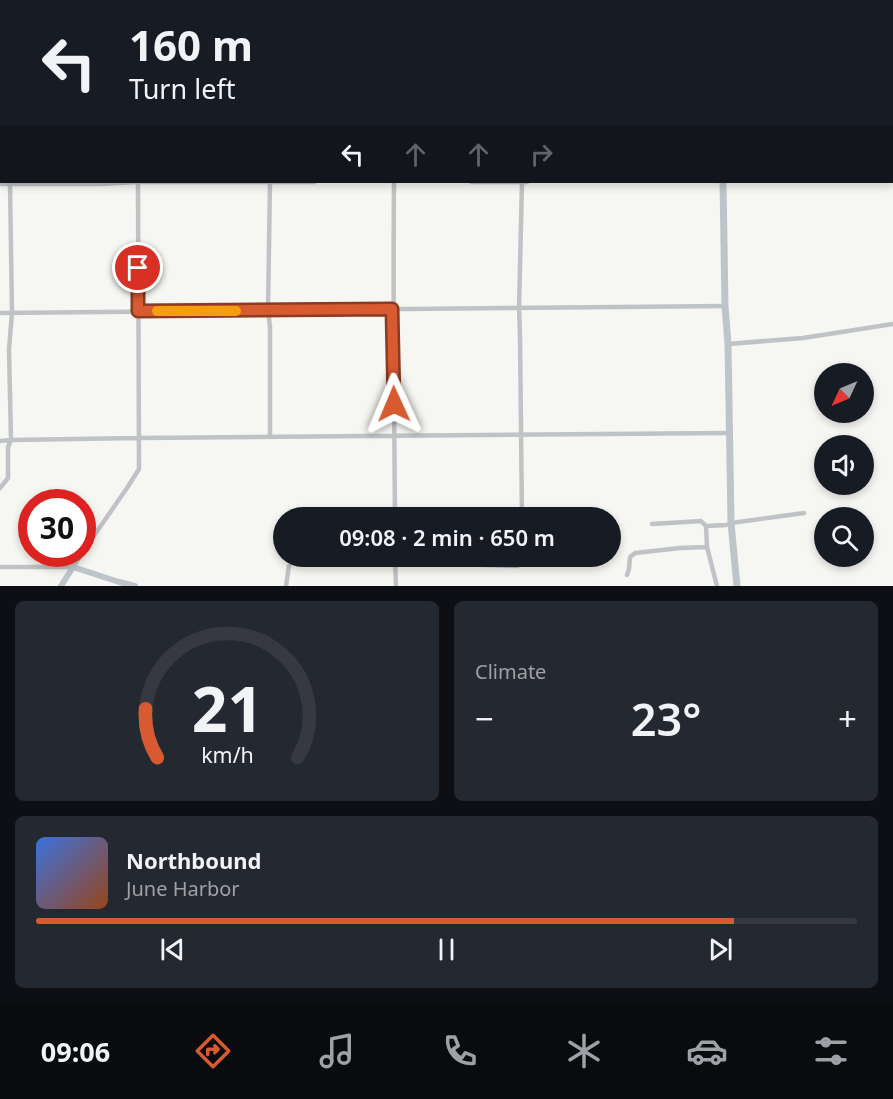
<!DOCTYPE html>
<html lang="en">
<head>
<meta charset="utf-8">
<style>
  body { margin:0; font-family:"Noto Sans",sans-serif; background:#242831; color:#f1f3f6; height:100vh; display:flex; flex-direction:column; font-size:22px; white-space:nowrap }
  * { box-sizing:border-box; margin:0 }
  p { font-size:20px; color:#9ea1a6 }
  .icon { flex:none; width:33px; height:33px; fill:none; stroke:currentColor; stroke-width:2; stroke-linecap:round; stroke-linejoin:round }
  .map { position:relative; height:586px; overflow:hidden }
  .side { display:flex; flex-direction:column; gap:15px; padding:15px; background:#0d0f14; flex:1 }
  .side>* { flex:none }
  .guide { position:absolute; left:0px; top:0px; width:894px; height:183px; box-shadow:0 3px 9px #0003; background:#171b24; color:#f1f3f6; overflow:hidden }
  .needle { width:39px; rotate:226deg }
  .controls { position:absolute; left:814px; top:363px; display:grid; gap:12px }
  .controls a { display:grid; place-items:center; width:60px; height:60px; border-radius:50%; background:#171b24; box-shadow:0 3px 9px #0003; font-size:30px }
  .speed { position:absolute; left:18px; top:489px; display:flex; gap:12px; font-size:30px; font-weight:700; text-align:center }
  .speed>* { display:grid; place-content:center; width:78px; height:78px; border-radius:50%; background:#171b24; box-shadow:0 3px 9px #0003; line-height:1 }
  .speed .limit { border:9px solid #d22; background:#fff; color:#111 }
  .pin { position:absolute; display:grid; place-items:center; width:51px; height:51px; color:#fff; margin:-26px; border:3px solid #fff; border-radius:50%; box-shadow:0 2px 6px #0007 }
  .me { position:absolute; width:66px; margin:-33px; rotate:359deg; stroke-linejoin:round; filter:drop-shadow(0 0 4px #0008) }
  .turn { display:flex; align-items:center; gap:21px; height:126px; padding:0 30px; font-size:27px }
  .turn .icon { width:78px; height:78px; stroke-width:2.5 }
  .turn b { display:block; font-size:42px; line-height:51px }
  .lanes { display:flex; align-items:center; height:57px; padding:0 30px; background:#0003; justify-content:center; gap:30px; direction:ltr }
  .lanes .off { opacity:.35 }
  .big { font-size:45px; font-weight:600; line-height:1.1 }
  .side .card { flex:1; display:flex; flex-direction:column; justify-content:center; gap:9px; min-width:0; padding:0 21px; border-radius:9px; background:#242831 }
  .side .dial { align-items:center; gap:0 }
  .dial svg { height:156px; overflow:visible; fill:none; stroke:#363941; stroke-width:7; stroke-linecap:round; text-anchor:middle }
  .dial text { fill:#f1f3f6; stroke:none }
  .song { display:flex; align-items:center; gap:18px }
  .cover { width:72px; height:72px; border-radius:9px; background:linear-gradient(135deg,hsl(220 70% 55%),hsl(20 70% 35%)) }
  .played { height:6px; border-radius:3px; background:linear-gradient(90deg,#d75a31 85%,#363941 85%) }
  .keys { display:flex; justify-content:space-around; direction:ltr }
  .heat { display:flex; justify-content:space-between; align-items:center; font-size:33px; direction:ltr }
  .side .tiles { flex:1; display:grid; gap:15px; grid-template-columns:1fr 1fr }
  .card:last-child { grid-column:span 2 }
  .trip { position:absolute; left:273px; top:507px; width:348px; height:60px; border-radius:30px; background:#171b24; box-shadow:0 3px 9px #0003; font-weight:600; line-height:60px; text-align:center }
  .menu { display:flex; height:96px; justify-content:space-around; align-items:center; background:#090b0e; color:#9ea1a6 }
  .menu .icon { width:42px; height:42px }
  .menu .selected { color:#d75a31 }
  .menu b { font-size:27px; color:#f1f3f6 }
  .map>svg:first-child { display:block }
</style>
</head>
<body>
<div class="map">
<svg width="893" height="586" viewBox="0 0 893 586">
  <rect width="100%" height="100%" fill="#f6f6f2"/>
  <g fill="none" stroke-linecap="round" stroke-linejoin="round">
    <path stroke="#b8c2c7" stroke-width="1.5" d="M308,0V2"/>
    <path stroke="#b8c2c7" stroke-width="8" d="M16,2V0
      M0,30L2,27"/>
    <path stroke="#bfc3c6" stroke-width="4.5" d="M136,0V2
      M266,0V2
      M390,0V2
      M517,0V2
      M652,0V2
      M394,182C393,294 394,405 395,518
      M471,182H527
      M522,182L519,308L520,336L522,518
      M0,184H100L138,182H314
      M0,313L725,306
      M728,344L803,338L893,324
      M270,437V327L268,310L270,182
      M0,441L11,440L9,349L12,313L10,184
      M0,488L8,478V447L11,440L139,438L729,433
      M652,524L701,521L706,526
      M82,553L127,488L139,469L138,182
      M395,556L396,586
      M395,562L517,566L522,563V556
      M0,567H73L82,554
      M627,575L629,569L630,557L635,553L680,548L707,547
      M286,586L289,566
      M717,586L707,547L706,526L726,525L731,523L804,513"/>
    <path stroke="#bec5ca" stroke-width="6" d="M61,586L73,567L119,582L135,586"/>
    <path stroke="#bec5ca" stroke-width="7" d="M719,0V2
      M723,182L725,306L728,344L731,523L737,586"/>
    <path stroke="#bec5ca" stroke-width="8" d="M887,0L888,2
      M892,16L893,18"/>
  </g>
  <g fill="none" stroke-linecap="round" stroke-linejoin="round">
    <defs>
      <path id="route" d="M138,268V311L392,309L394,404"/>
    </defs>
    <use href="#route" stroke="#8c3a20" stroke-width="15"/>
    <use href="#route" stroke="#d75a31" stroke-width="10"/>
    <path stroke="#f59e0b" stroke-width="10" d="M157,311H236"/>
  </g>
</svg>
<div class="controls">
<a><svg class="needle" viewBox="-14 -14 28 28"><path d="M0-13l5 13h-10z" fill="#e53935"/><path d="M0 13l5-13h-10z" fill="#9ea1a6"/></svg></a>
<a><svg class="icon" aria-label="sound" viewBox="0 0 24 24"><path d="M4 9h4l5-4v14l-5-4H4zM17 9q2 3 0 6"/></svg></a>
<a><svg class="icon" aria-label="search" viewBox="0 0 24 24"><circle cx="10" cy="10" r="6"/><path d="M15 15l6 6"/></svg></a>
</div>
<div class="speed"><div class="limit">30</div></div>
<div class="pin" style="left:138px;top:268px;background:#d93025"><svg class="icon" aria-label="arrive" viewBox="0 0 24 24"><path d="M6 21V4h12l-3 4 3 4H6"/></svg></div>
<svg class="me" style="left:394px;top:404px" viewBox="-20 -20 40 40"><path d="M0-17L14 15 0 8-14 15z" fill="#d75a31" stroke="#fff" stroke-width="4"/></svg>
<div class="trip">09:08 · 2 min · 650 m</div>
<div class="guide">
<div class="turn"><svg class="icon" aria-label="left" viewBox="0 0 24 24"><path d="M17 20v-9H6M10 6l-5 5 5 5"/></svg><div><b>160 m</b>Turn left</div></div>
<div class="lanes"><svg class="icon" aria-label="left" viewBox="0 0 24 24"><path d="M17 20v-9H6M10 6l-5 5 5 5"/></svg><svg class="icon off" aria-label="ahead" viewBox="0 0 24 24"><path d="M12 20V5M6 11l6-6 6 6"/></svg><svg class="icon off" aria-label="ahead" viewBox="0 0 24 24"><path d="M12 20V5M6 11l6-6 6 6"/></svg><svg class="icon off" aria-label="right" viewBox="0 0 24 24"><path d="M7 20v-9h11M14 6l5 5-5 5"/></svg></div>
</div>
</div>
<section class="side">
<div class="tiles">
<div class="card dial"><svg viewBox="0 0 100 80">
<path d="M14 69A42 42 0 1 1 86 69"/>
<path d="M14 69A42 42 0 0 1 8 44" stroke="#d75a31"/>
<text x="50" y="56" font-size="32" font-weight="700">21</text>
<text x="50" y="72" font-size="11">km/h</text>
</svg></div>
<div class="card"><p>Climate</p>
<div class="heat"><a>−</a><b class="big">23°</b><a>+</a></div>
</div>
<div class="card">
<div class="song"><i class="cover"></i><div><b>Northbound</b><p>June Harbor</p></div></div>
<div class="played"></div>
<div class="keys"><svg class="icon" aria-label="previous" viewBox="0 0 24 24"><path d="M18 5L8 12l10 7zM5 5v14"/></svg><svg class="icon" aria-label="pause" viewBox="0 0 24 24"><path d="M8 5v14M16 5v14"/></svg><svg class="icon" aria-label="next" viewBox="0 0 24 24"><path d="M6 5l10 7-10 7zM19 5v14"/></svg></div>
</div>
</div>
</section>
<nav class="menu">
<b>09:06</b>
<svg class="icon selected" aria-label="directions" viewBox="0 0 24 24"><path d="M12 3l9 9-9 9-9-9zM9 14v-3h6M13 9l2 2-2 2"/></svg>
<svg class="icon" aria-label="music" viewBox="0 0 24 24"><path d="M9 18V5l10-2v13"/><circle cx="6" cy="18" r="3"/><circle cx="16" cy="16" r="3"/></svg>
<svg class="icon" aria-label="phone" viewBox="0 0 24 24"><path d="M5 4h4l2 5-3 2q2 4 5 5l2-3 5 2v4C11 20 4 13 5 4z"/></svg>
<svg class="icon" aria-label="climate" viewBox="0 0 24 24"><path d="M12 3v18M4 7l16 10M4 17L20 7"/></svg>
<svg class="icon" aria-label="car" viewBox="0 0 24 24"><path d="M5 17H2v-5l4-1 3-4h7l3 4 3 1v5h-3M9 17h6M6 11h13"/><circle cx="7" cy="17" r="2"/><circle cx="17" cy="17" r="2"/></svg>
<svg class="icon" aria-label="filters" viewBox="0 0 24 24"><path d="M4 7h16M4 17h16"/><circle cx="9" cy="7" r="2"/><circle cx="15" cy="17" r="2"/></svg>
</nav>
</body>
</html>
